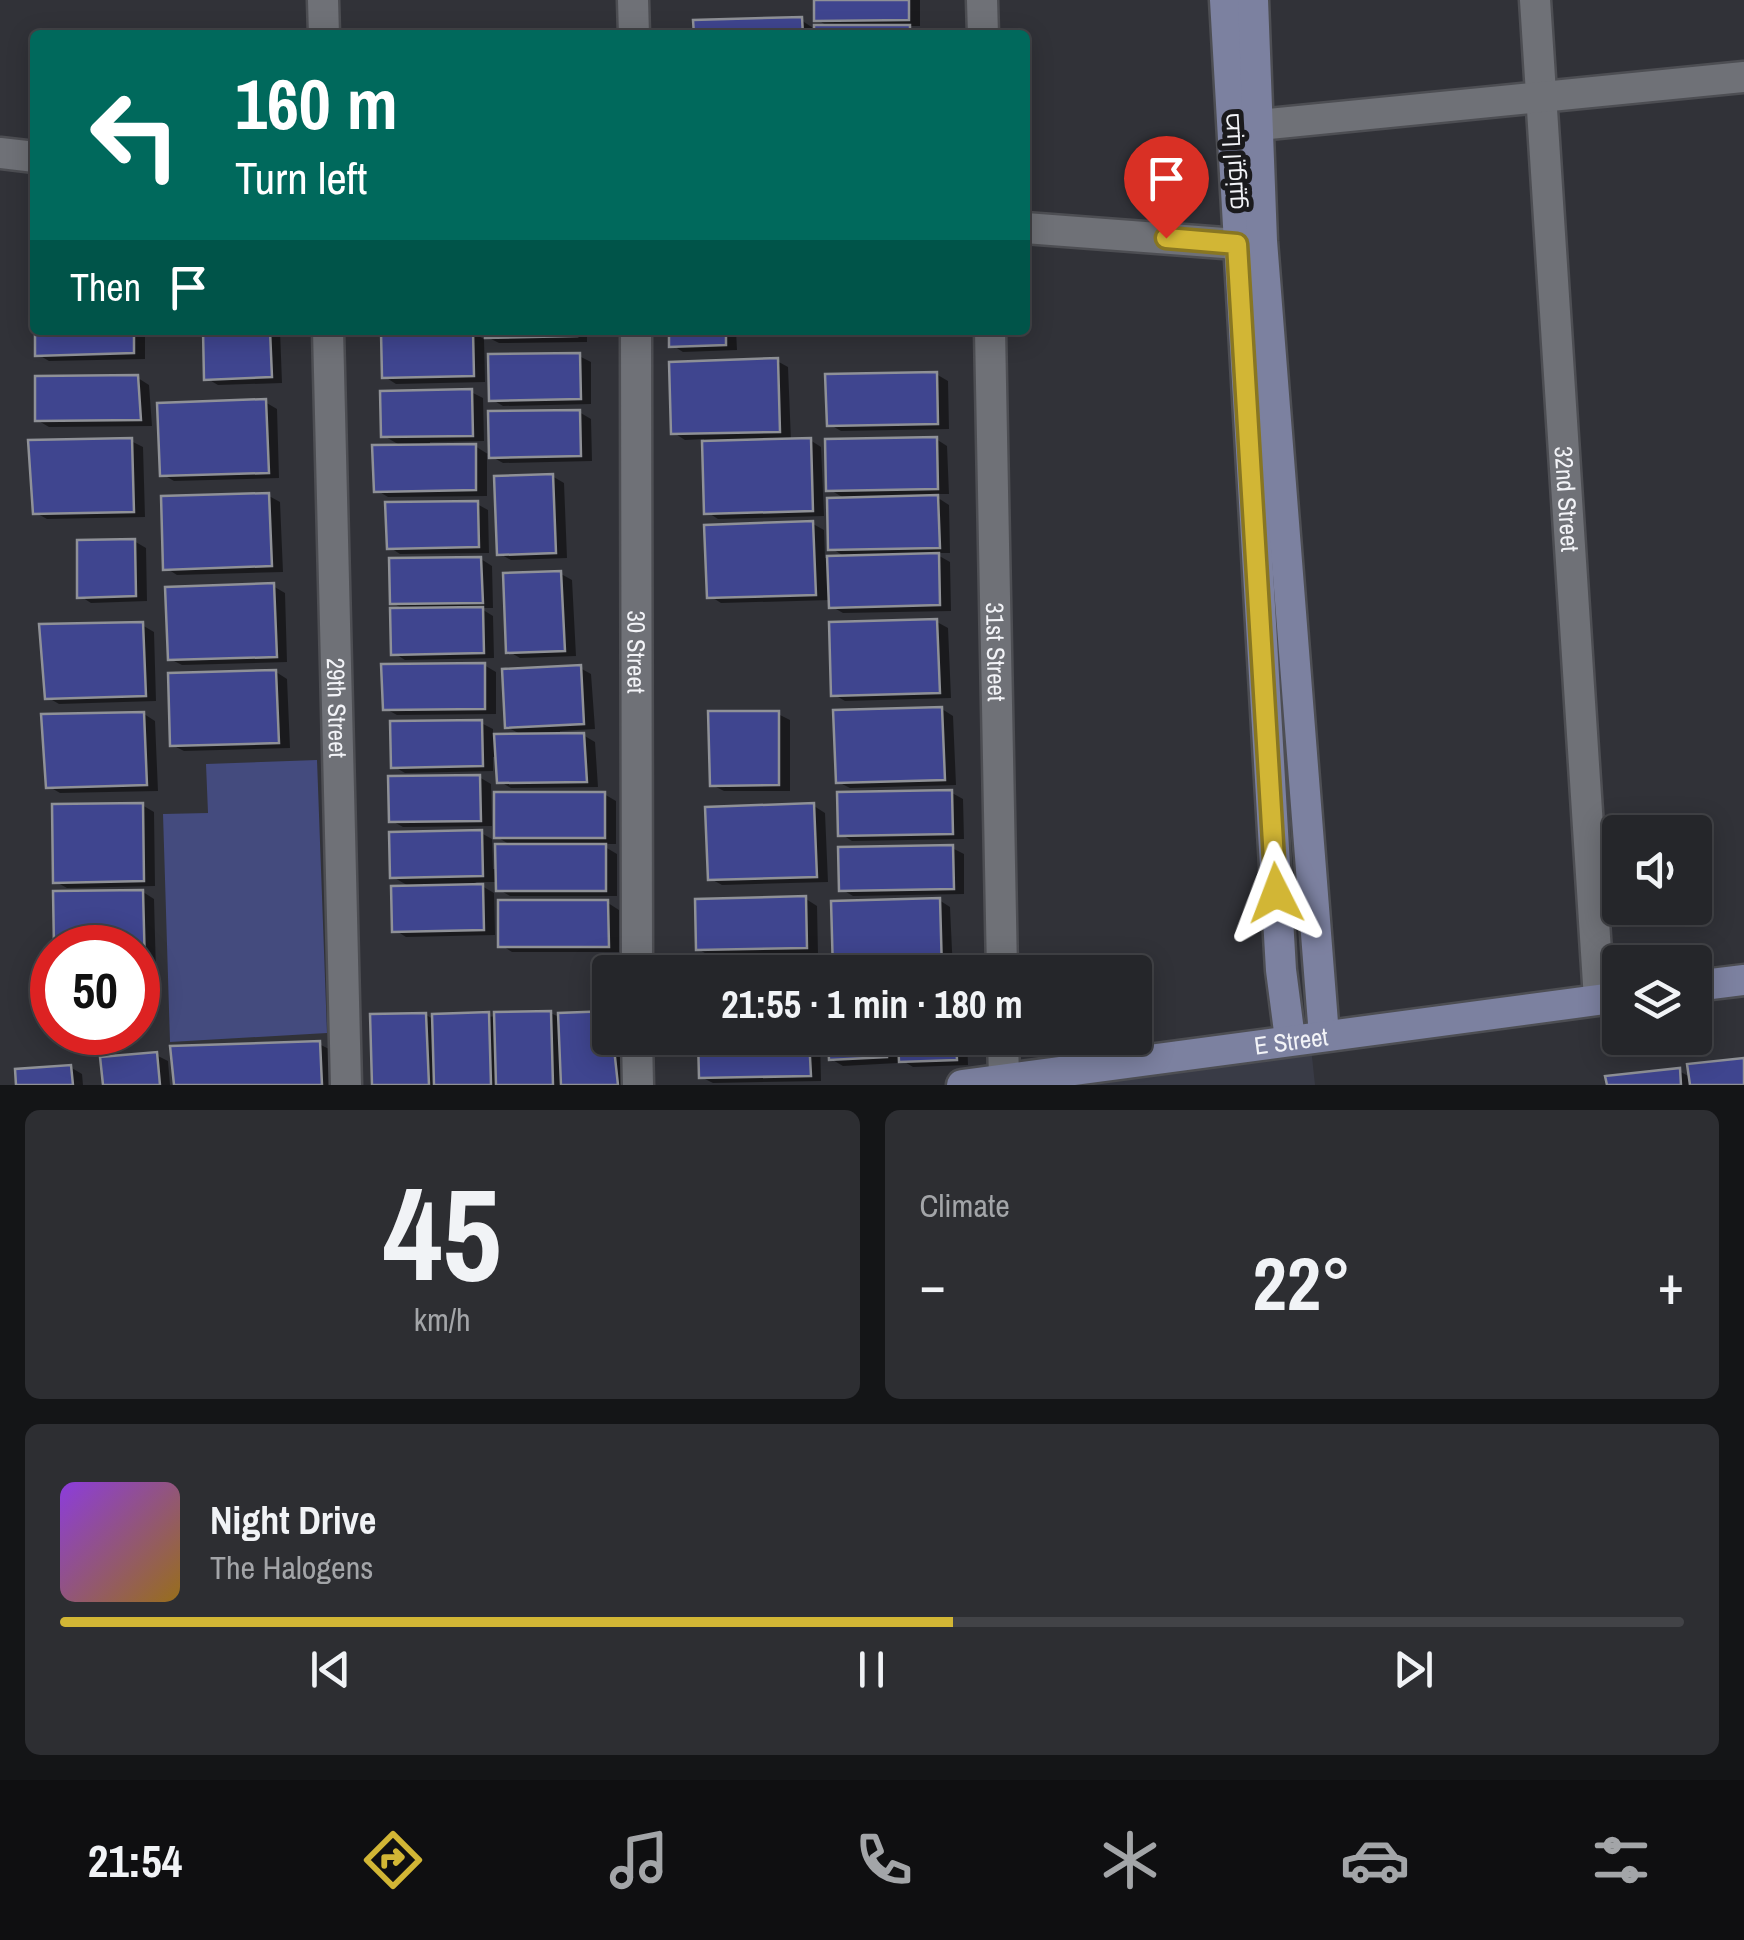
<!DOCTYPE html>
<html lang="en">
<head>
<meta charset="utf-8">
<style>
  body { margin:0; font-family:"Archivo Narrow",Cairo,sans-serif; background:#2d2e32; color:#f1f3f6; height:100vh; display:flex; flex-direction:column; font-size:38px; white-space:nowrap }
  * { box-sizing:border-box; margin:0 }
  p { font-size:32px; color:#a3a5a8 }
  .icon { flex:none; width:55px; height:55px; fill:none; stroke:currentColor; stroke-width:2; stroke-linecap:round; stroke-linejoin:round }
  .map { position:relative; height:1085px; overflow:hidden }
  .sheet { display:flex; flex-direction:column; gap:25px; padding:25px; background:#141517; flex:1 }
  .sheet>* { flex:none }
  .hud { position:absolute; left:30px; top:30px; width:1000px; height:305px; border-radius:10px; box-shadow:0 5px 25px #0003,0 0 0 2px #424347; background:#00695c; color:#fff; overflow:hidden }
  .controls { position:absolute; left:1602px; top:815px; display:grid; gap:20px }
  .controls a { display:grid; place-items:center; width:110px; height:110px; border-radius:10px; background:#25262a; box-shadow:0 5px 25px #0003,0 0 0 2px #424347; font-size:50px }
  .speed { position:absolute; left:30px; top:925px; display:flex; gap:20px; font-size:50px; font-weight:700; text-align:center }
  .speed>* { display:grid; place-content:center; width:130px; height:130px; border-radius:50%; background:#25262a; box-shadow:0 5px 25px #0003,0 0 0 2px #424347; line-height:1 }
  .speed .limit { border:15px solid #d22; background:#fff; color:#111 }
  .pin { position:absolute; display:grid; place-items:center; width:85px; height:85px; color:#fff; margin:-102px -42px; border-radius:50% 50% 50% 0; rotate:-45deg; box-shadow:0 0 10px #0007 }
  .pin .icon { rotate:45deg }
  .me { position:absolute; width:110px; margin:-55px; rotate:357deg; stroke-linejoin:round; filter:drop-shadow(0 0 8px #0008) }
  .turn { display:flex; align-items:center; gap:35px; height:210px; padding:0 40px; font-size:45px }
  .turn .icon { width:130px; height:130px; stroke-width:2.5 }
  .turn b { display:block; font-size:70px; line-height:85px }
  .then { display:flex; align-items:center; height:95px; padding:0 40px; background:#0003; gap:20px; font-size:38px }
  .big { font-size:75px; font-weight:700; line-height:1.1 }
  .sheet .tile { flex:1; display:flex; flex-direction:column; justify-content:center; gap:15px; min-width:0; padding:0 35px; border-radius:15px; background:#2d2e32 }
  .sheet .dial { align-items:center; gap:0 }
  .dial b { font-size:130px; line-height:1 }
  .song { display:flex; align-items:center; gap:30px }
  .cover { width:120px; height:120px; border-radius:15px; background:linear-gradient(135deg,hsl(270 70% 55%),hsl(40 70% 35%)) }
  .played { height:10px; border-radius:5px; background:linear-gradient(90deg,#d2b635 55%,#424347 55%) }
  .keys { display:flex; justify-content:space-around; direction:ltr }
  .heat { display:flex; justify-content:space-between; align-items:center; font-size:55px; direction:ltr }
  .sheet .tiles { flex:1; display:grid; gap:25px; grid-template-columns:1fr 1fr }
  .tile:last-child { grid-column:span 2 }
  .trip { position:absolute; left:592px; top:955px; width:560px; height:100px; border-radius:10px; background:#25262a; box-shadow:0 5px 25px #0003,0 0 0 2px #424347; font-weight:700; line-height:100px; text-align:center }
  .tabs { display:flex; height:160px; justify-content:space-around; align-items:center; background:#0f0f11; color:#a3a5a8 }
  .tabs .icon { width:70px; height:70px }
  .tabs .active { color:#d2b635 }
  .tabs b { font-size:45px; color:#f1f3f6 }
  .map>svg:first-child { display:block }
</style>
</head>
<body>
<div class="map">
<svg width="1744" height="1085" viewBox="0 0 1744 1085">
  <rect width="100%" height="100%" fill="#313238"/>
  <path fill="#393b46" d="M1310,1038L1315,1085H962Z"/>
  <path fill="#444b7e" d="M317,760L327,1033L170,1042L163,814L208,813L206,764Z"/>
  <path fill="#0007" d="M816,0H920V26H905L920,35H696L801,20L813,28H831L816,19Z
    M37,330H145V359L49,361L37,354Z
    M205,330H280L282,383L218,385L206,378Z
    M487,330H587V342L499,343L487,337Z
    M671,330H736L737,350L683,352L672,345Z
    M473,333L484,339L485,382L396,384L385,377Z
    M579,356L591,362V404L503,406L491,399Z
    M777,361L788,367L791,441L810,440L821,447L824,516L718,519L707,512L704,439L685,440L674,433Z
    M936,374L948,381L949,429L841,431L829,424Z
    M138,378L149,385L152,426L49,427L37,420Z
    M471,392L483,398L484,441L430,442V447L475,446L491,456L579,412L591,419L592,461L503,463L487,454V496L388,497L376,490L403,447L384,436Z
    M265,402L277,409L279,478L174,481L162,474Z
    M936,439L947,446L949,494H932L949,505L950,553H934L950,562L951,611L843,613L831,606V600L721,603L710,596L813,524L824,530L825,558H847L831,548L847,500L829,489Z
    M131,441L143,447L145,517L47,519L36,513Z
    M552,476L564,483L567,558L511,560L500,554Z
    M269,496L280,502L283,572L177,575L166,568Z
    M477,504L488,510L489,553L400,554L389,547Z
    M134,541L146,548L147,601L91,603L80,596Z
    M481,559L492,566L493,608H480L493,616L494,658L405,660L394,653L406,611L393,603Z
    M561,574L572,580L576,656L520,658L508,651Z
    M273,586L285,593L287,662L182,665L170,659Z
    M937,622L948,628L951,698L845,701L833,694Z
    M142,625L154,632L156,701L59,704L47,697Z
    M484,665L496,672V714L397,715L386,709Z
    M580,668L591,674L595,729L560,731V736L583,735L595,742L598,787L511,788L499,781L498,757H493V771L405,773L393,766L481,723L493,729V737L524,736L507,727Z
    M276,672L287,679L290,748L184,751L172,745Z
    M942,709L953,716L956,785L850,788L838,782Z
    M144,714L155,721L158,791L60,793L48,786Z
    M778,714L790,720V791H724L712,785Z
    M479,777L491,784L492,826L403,827L392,821Z
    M952,793L963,799L964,839L852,841L841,834Z
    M604,794L616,801V844H600L617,854V896H510L498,889V882H475L494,893L495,935L406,937L395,930L412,888L393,877L481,833L492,839L493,869H498L514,847L497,837Z
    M142,805L154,812L155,886L67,888L56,882Z
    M814,806L825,813L828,882L722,885L711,879Z
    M952,848L964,854V894L853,896L841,889Z
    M143,892L154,899L156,973L138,974Z
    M806,899L817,906L818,954L710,956L698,949Z
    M939,900L950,907L953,972H836L833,903Z
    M608,903L619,910V952H512L501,945Z
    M808,963L820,972H700V965Z
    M550,1013L610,1038H627L628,1085H375L426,1015L435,1020Z
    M700,1038H820L821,1081L713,1083L701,1077Z
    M831,1038H967L968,1065L913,1067L898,1058V1063L843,1066L831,1059Z
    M319,1044L331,1050L333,1085H176Z
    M156,1055L168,1061L170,1085H105Z
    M1744,1060V1085H1609L1679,1071L1692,1078Z
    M70,1067L82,1074L83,1085H18Z"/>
  <path fill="#3f458f" stroke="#8f9197" stroke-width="2.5" d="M814,0H909V20L814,21Z
    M802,17L803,35H694L693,20Z
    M814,25H910V35H814Z
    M35,296V330H134V353L35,356Z
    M203,330H270L272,377L204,380Z
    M473,330L474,376L382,378L381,332Z
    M485,330H576L577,336L485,338Z
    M669,330H726V345L669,347Z
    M580,353L581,399L489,401L488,354Z
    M778,358L780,432L671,434L669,362Z
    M937,372L938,424L827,426L825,374Z
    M138,375L141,420L35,421V376Z
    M472,389L473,436L381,437L380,391Z
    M266,399L269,473L160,476L157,403Z
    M580,410L581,456L489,458L488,411Z
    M937,437L938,489L826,491L825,439Z
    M132,438L134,512L33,514L28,440Z
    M811,438L813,511L704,514L702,441Z
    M476,444V490L374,492L372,445Z
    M553,474L556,553L497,555L494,476Z
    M269,493L272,566L163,570L161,496Z
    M938,495L940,548L828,550L827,498Z
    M478,501L479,547L387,549L385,502Z
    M813,521L816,595L707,598L704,525Z
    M135,539L136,596L77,598V540Z
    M939,553L940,605L829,608L827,556Z
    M481,557L483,603L390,604L389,558Z
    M561,571L565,651L506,653L503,573Z
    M274,583L277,657L168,660L165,587Z
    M483,607L484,653L391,655L390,608Z
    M937,619L940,693L831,696L829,622Z
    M143,622L146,696L45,699L39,624Z
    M485,663V709L383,710L381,664Z
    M581,665L584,724L505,728L502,669Z
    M276,670L279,743L170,746L168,673Z
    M942,707L945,780L836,783L833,710Z
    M708,711H779V785L710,786Z
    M144,712L147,785L46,788L41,714Z
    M482,720L483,766L391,768L390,721Z
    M584,733L587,782L497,783L494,734Z
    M480,775L481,821L389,822L388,776Z
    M952,790L953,834L838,836L837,792Z
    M494,792H605V838H494Z
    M143,803L144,881L53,883L52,804Z
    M814,803L817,877L708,880L705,807Z
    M482,830L483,876L390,878L389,832Z
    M495,844H606V891H496Z
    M953,845L954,889L839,891L838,847Z
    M483,884L484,930L392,932L391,886Z
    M143,890L145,968H138V948H54L53,891Z
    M806,896L807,948L696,950L695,899Z
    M940,898L942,971L833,972L831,901Z
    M498,900H608L609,947H498Z
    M809,961V972H697V963Z
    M551,1011L553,1085H496L494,1012Z
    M610,1011L618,1085H561L558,1013Z
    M489,1012L491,1085H434L432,1014Z
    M426,1013L429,1085H372L370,1014Z
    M698,1038H809L811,1076L699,1078Z
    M828,1038H886L887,1057L829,1060Z
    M898,1038H956L957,1060L899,1062Z
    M320,1041L322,1085H174L170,1046Z
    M157,1052L160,1085H103L100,1057Z
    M1744,1058V1085H1690L1687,1064Z
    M71,1065L73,1085H16L15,1069Z
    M1680,1068L1681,1085H1607L1605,1076Z"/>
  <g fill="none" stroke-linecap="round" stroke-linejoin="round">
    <defs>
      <g id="street">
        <path d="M323,0L324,35"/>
        <path d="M633,0L634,35"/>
        <path d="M982,0L983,35"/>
        <path id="s1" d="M1535,0L1599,999"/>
        <path d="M1258,125L1744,77"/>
        <path d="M0,153L35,157"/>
        <path d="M1025,228L1237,244L1261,241"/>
        <path id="s2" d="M328,330L346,1085"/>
        <path id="s3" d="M636,330L637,972"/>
        <path id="s4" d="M990,330L1002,972"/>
        <path d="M637,1038L638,1085"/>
        <path d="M1003,1038L1004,1079"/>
      </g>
      <g id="secondary">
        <path d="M1225,0L1281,970L1290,1039"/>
        <path d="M1253,0L1262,241L1324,1036"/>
        <path d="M1695,986L1744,980"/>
        <path id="s5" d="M962,1085L1620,997"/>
      </g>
    </defs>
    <use href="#street" stroke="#4d4e53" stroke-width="35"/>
    <use href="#secondary" stroke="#4d4e53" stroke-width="35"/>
    <use href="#street" stroke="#6f7177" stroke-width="30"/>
    <use href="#secondary" stroke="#7c81a0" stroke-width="30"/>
  </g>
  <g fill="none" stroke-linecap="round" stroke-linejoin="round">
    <defs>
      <path id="route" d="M1166,238L1237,244L1276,893"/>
    </defs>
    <use href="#route" stroke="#887622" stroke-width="25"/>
    <use href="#route" stroke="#d2b635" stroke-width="18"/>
  </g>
  <g text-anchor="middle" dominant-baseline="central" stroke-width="10" stroke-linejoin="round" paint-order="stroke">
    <g font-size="25" fill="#f2f3f7" stroke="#1a1a1d">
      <text transform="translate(1232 161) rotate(-93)">صبا ایونیو</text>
      <text stroke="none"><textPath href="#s1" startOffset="500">32nd Street</textPath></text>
      <text stroke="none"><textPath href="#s3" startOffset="322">30 Street</textPath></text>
      <text stroke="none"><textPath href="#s4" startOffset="322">31st Street</textPath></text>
      <text stroke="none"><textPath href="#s2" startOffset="378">29th Street</textPath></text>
      <text stroke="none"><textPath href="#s5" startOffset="332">E Street</textPath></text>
    </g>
  </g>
</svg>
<div class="controls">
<a><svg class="icon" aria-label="sound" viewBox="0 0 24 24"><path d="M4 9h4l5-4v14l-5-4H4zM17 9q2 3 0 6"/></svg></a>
<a><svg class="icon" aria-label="layers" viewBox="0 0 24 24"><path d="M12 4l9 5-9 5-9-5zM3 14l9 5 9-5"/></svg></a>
</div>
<div class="speed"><div class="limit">50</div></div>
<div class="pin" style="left:1166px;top:238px;background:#d93025"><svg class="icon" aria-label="arrive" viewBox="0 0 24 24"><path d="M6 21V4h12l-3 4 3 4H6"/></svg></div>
<svg class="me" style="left:1276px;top:893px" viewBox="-20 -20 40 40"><path d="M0-17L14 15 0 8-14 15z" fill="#d2b635" stroke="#fff" stroke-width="4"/></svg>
<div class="trip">21:55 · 1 min · 180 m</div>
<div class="hud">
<div class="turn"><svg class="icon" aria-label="left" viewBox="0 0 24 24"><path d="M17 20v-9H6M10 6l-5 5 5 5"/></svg><div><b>160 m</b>Turn left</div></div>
<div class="then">Then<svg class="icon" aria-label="arrive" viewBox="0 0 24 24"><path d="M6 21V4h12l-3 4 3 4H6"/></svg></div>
</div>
</div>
<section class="sheet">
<div class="tiles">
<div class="tile dial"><b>45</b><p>km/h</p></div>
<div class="tile"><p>Climate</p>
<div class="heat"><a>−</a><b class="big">22°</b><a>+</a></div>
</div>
<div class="tile">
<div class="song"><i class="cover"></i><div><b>Night Drive</b><p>The Halogens</p></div></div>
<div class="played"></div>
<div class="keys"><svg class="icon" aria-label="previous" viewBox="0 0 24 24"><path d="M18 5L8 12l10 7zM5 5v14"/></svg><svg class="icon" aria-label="pause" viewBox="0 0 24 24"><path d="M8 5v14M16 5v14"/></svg><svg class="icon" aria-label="next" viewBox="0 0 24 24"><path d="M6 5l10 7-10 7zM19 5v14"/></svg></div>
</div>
</div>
</section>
<nav class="tabs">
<b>21:54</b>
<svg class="icon active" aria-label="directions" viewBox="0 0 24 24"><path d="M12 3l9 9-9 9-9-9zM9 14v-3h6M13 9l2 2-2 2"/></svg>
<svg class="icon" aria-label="music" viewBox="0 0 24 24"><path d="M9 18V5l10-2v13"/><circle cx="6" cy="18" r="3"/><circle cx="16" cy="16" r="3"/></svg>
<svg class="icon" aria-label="phone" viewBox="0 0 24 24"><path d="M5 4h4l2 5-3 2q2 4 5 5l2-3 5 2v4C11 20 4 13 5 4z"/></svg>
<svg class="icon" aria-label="climate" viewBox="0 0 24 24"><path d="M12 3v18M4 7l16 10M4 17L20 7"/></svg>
<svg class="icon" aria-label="car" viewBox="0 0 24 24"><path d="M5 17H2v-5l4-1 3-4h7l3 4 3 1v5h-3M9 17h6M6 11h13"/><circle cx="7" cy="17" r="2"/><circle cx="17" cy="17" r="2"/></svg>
<svg class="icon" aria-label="filters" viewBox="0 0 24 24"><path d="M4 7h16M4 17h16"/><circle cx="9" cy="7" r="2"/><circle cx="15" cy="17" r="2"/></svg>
</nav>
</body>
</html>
